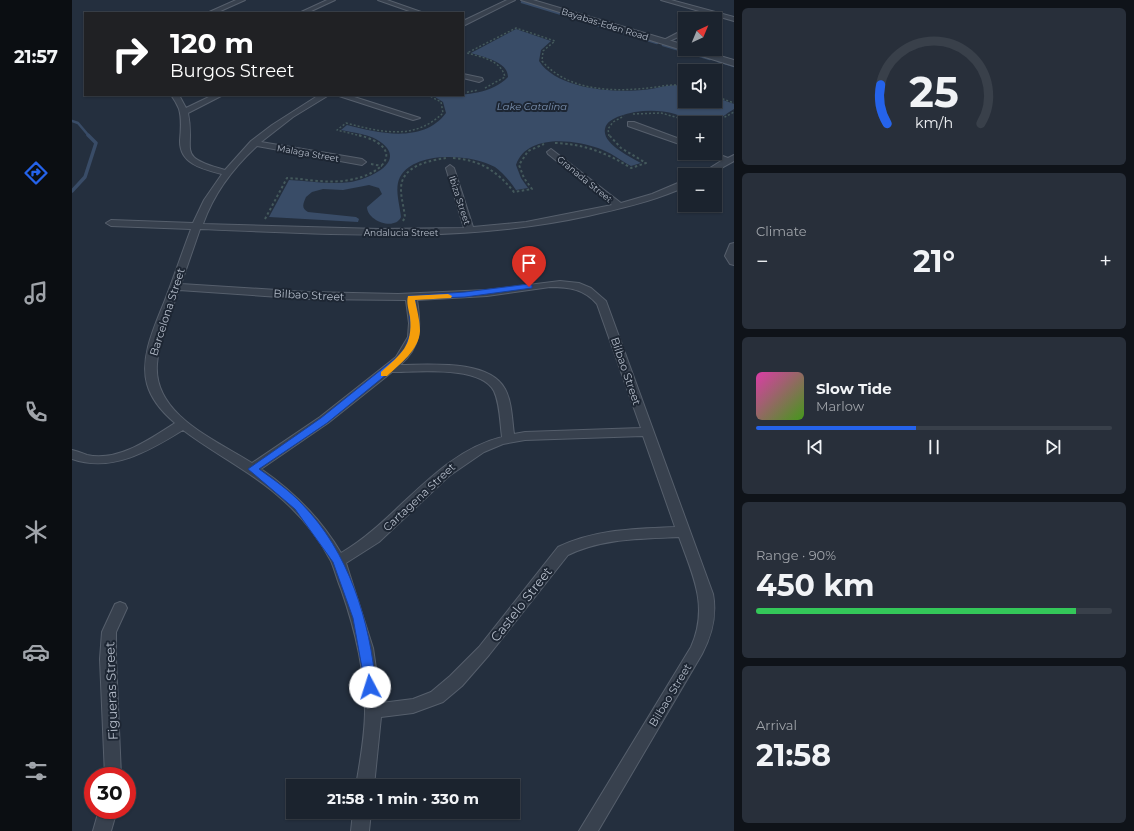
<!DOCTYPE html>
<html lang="en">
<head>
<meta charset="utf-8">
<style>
  body { margin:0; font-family:Montserrat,sans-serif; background:#282f3a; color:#f1f3f6; height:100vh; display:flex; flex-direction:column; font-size:15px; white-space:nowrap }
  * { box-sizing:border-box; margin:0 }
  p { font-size:13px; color:#a0a4aa }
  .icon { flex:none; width:22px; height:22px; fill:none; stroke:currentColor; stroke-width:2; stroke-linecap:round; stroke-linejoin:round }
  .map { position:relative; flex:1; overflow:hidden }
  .sheet { display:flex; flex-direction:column; gap:8px; padding:8px; background:#0f1319; width:400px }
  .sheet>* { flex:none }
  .guide { position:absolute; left:12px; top:12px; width:380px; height:84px; border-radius:0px; box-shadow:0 1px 3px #0004,0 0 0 1px #39404a; background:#202124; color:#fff; overflow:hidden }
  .needle { width:26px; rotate:44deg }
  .tools { position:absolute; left:606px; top:12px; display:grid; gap:8px }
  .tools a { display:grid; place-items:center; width:44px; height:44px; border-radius:0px; background:#1b232e; box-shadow:0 1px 3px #0004,0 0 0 1px #39404a; font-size:20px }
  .speed { position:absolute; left:12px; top:767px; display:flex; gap:8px; font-size:20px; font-weight:700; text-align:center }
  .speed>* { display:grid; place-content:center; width:52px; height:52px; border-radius:50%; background:#1b232e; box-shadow:0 1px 3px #0004,0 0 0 1px #39404a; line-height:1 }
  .speed .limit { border:6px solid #d22; background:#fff; color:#111 }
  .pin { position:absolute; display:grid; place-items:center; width:34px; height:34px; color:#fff; margin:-41px -17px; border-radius:50% 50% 50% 0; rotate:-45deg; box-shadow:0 0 4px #0007 }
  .pin .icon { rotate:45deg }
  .me { position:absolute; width:44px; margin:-22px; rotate:355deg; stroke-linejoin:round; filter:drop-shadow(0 0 3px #0008) }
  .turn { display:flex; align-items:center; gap:14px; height:84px; padding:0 20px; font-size:18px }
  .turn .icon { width:52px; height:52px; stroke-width:2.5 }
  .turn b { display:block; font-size:28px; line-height:34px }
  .big { font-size:30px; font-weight:700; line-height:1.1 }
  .sheet .card { flex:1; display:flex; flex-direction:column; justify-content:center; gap:6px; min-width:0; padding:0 14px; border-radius:6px; background:#282f3a }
  .sheet .dial { align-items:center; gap:0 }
  .dial svg { height:104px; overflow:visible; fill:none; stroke:#39404a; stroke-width:7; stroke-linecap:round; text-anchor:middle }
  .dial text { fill:#f1f3f6; stroke:none }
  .song { display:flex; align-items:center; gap:12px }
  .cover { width:48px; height:48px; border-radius:6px; background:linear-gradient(135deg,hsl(320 70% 55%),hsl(100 70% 35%)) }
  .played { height:4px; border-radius:2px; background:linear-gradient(90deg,#2563eb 45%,#39404a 45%) }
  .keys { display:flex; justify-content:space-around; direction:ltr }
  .heat { display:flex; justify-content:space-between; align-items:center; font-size:22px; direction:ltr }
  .charge { height:6px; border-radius:3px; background:linear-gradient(90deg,#34c759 90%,#39404a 0) }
  .trip { position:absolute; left:214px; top:779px; width:234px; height:40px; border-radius:0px; background:#1b232e; box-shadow:0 1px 3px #0004,0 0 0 1px #39404a; font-weight:700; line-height:40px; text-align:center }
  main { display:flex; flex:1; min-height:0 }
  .tabs { display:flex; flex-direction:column; width:72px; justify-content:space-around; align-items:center; background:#0b0e12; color:#a0a4aa }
  .tabs .icon { width:28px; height:28px }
  .tabs .current { color:#2563eb }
  .tabs b { font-size:18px; color:#f1f3f6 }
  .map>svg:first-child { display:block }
</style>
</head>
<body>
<main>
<nav class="tabs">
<b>21:57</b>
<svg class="icon current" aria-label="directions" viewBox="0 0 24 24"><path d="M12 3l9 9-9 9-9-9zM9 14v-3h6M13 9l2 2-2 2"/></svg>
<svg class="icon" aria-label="music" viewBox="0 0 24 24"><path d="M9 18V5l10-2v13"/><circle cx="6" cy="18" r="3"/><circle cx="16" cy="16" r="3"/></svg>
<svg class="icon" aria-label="phone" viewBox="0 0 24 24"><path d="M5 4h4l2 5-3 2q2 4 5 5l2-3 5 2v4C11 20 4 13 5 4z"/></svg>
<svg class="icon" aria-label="climate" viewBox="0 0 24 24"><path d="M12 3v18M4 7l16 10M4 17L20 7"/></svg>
<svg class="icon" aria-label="car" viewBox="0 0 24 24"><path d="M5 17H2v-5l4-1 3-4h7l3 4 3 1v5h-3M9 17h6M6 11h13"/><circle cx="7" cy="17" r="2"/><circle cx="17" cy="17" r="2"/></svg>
<svg class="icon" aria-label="filters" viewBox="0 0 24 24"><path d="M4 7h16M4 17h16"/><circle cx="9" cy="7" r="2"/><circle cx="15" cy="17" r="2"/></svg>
</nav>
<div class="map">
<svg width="662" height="831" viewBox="0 0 662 831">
  <rect width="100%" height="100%" fill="#242f3e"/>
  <path fill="#394c67" d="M444,29L479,41L469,50L467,61C485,89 541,93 571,90C586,89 599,82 613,87V101H643V97L662,104V109C655,113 646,121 638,123C627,126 613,117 603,114C586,109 564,110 548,116C542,118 534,122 533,129C530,144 559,157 569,163L559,166C548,160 538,152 526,148C501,139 454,134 444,165L449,178L456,188L444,190C438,181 431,173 423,167C400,154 343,150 328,177C322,189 328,205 329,217C323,231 295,221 295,207L310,194L307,188L297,185L271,190L251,189L240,192L234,197C231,204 229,208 236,212L284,217L287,219L286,222L197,217L217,180C237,181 259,185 279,182C295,179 335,163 310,143C299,134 282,133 269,130L275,125C306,133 351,144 374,113L371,102L360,95C384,95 417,97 436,77C436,61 410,57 399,53Z"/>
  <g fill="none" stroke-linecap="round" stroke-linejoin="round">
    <path stroke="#394c67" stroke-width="2.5" d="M450,2L585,43
      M591,45L638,59
      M646,61L662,66
      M0,121L6,123L17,136"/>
    <path stroke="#394c67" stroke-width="3.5" d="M0,191L13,177L24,143L16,135"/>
    <defs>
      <path id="minor" d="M164,0H173L144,13H135Z
        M255,0H263L235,13H227Z
        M306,0H315L352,13H343Z
        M435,0H443L391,26V21Z
        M589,0H599L662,17V21Z
        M613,29V34L593,43L588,42Z
        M391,74L410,78L411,80L407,82L391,78Z
        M99,95H107L114,108L141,95H151L116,113C124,152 102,156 153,170L179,141L200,125L247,95H257L221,117L189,142L290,159L294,162L290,165L185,146C161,168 142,193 131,224L307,229L392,228L374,168L378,165L382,168L401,227L454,222L540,205L476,154L475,152L479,149L549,203L580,194L613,180V186L606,190C577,202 547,209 516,216C389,244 258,234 128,229L109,284L236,292L326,294L415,290L488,281L507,283L519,288L534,301L641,594C645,616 640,635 630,654L526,831H507L619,647C637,606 621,576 607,537C569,539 531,538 496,555L417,655L390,686L371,702L341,713L309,717L302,786H284C288,761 293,736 293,711C293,669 283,629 269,589C265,580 263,570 259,561C247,538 231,518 212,501C182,473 144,455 111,430C77,451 40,473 0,459V450C5,451 10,453 15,455C46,462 78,439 103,423C91,413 79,399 75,384C67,354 86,320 96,292C104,271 111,250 119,229L39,226L34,223L39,220L121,223L132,200L150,174C131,169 107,164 108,140C109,129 110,119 107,109C105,104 102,99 99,95ZM478,287C497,287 512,289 525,304L569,428L453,432L442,434C440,420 440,402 433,389C417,359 357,365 328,365C350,347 349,325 345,300L415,296ZM107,290L236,299L334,300L337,323L336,337L324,357L248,417L180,463C144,440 81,415 85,364C87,338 98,314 107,290ZM320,372C344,372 409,365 422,391C428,404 428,422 430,437C363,454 326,520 269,553C249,519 221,491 189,469L256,423ZM571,436L603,527C562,529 524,529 486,547L407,647L378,676L359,692L341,699L309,703L301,648L274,563L307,542L377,476L412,452L431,444L453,440Z
        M264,95H276L348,118L341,120Z
        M556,122H562L613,141V146L556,126Z
        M631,153H643L656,158L662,155V161L637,175H627L649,161Z
        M48,602L53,604L55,608L44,632V659L49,776H33L28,659L30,632L43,604Z
        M27,810H45L39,831H21Z
        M281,812H299L297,831H279Z"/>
      <path id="tertiary" d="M449,0H461L613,45V49H624L662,60V66Z
        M662,243V265L658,264L653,256L658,244Z"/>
    </defs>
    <use href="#minor" stroke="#565f6c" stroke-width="2"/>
    <use href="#tertiary" stroke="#565f6c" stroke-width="2"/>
    <path stroke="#44595c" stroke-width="1.5" stroke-dasharray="2 2" stroke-linecap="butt" d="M413,88L433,77C429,60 409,57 395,53L444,28L483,41L471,51L470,61C496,91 540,92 576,88C589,87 600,83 613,86
      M391,93L406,90
      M643,96L662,103
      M561,114L589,113L624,123
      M642,123L662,112
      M289,136L265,130L274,123C309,132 342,141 371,113L369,102L356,95
      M537,136L536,129L541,122L552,116"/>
    <path stroke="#44595c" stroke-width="2" stroke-dasharray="2.5 2.5" stroke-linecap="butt" d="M483,143C512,144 535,153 559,168L574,163L549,148L537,135
      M381,158C408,160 425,171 442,192L460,189L452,178L447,165L456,151L472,144
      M299,164L310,166
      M193,219L215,178C235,179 256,184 277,180C314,174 334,147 286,135
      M331,221L333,217C332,208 329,198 329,189C329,166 356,161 374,158"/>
    <use href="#minor" fill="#38414e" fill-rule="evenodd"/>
    <use href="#tertiary" fill="#38414e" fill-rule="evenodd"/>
  </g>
  <path fill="#2563eb" stroke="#184099" d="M457,284L460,285V288L393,297L343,299C347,327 351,338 331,361L255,423L187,469C202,480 217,490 230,504C277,552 298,621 304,687L303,690L298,692L294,690L281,618L261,562L223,509L176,469L249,418L325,357L333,348L339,331L336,296L393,292Z"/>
  <path fill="#f59e0b" d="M376,294L380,296L379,298L343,300C345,310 348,321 348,331C347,350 328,364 315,376H309V372C329,354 341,346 338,317C337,311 334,302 336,296Z"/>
  <g text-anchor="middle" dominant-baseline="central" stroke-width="4" stroke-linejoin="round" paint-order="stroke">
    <g font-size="9" fill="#b4bcc9" stroke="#1d2633">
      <text transform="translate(533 24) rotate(17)">Bayabas-Eden Road</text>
      <text transform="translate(236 153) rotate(10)">Malaga Street</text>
      <text transform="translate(513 179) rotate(39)">Granada Street</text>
      <text transform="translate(388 200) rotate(72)">Ibiza Street</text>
      <text x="329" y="232">Andalucia Street</text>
    </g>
    <g font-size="10" font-style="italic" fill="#7c92b1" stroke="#1d2633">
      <text x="460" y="106">Lake Catalina</text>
    </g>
    <g font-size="11" fill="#b4bcc9" stroke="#1d2633">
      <text transform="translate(237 295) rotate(3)">Bilbao Street</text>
      <text transform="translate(95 312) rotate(-72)">Barcelona Street</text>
      <text transform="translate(554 371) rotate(71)">Bilbao Street</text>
      <text transform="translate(347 497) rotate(-43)">Cartagena Street</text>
      <text transform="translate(598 695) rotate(-59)">Bilbao Street</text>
    </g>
    <g font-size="13" fill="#b4bcc9" stroke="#1d2633">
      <text transform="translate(449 604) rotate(-52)">Castelo Street</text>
      <text transform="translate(39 691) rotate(-92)">Figueras Street</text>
    </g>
  </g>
</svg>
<div class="tools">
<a><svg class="needle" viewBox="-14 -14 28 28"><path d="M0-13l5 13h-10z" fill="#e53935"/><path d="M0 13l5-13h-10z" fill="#a0a4aa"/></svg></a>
<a><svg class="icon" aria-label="sound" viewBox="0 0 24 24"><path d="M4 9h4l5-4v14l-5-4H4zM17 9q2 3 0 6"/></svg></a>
<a>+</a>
<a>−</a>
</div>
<div class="speed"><div class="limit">30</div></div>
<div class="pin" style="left:457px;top:287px;background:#d93025"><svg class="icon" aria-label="arrive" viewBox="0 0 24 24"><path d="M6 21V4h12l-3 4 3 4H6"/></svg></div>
<svg class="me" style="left:298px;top:687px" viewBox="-20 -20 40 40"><circle r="19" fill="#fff"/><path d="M0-13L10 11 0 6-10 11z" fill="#2563eb"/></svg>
<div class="trip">21:58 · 1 min · 330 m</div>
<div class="guide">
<div class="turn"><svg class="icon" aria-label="right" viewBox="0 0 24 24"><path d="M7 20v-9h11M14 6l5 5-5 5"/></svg><div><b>120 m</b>Burgos Street</div></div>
</div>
</div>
<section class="sheet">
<div class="card dial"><svg viewBox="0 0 100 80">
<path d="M14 69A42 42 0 1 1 86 69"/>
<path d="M14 69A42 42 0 0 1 9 39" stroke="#2563eb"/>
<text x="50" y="56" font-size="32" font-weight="700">25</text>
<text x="50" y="72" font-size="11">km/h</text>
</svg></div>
<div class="card"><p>Climate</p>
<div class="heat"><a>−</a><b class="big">21°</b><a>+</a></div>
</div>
<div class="card">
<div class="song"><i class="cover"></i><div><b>Slow Tide</b><p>Marlow</p></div></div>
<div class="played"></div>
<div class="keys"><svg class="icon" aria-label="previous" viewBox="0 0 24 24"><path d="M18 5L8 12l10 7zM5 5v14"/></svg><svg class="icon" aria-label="pause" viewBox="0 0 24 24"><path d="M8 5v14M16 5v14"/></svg><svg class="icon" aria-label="next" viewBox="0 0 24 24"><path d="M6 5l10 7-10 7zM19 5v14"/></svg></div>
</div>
<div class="card"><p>Range · 90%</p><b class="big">450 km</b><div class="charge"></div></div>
<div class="card"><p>Arrival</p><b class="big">21:58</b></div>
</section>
</main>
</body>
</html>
